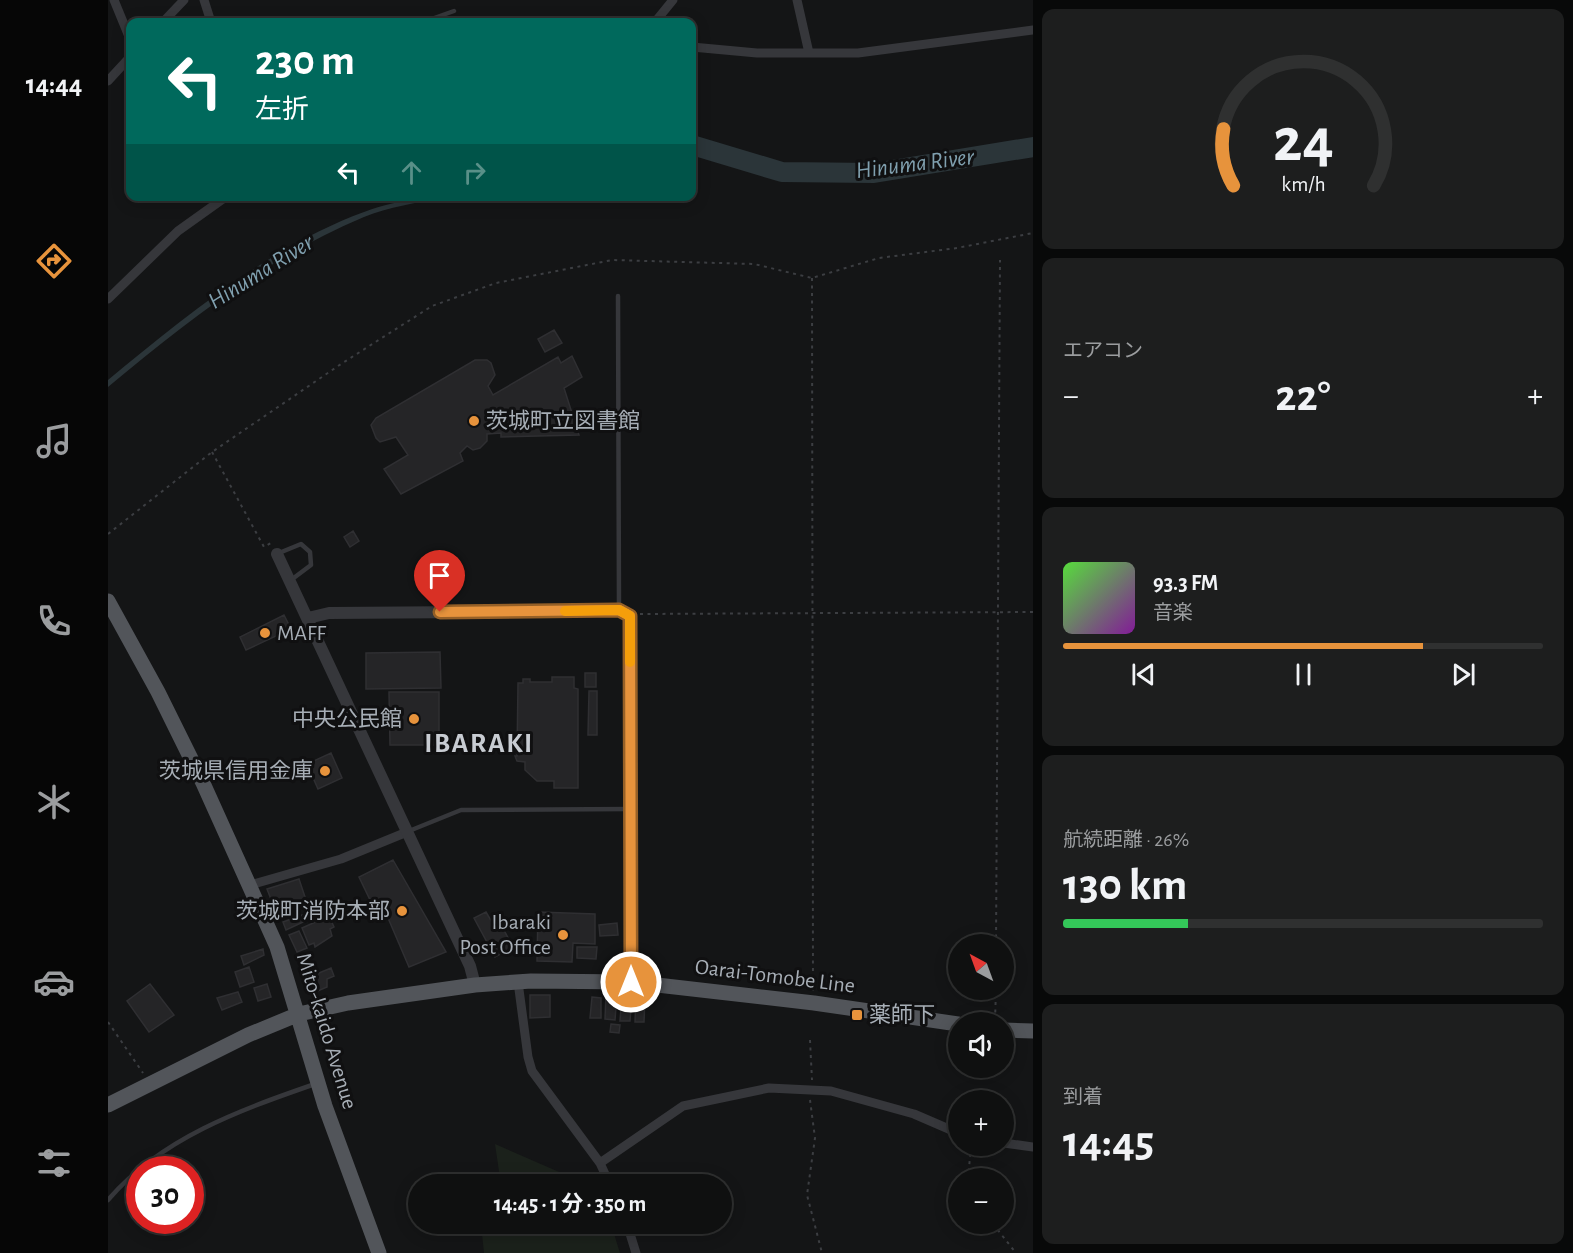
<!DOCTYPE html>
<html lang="ja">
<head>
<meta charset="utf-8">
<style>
  body { margin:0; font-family:"Alegreya Sans","Noto Sans JP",sans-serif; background:#1d1e1e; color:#f1f3f6; height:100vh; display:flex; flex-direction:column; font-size:22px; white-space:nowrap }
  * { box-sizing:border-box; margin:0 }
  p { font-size:20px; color:#9b9d9f }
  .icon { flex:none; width:33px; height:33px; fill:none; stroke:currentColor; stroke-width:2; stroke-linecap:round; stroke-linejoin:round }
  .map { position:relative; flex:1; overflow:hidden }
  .panel { display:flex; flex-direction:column; gap:9px; padding:9px; background:#080909; width:540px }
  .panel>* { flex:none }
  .top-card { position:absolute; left:18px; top:18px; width:570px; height:183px; border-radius:12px; box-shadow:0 3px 15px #0003,0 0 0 2px #2f3030; background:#00695c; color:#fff; overflow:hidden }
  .needle { width:39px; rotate:319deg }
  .controls { position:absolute; left:840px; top:934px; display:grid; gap:12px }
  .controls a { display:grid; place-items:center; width:66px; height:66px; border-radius:50%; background:#0f1010; box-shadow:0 3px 15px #0003,0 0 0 2px #2f3030; font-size:30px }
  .speed { position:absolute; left:18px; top:1156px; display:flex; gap:12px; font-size:30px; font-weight:700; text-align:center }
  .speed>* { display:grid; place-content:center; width:78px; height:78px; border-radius:50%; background:#0f1010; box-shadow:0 3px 15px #0003,0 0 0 2px #2f3030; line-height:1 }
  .speed .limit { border:9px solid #d22; background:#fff; color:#111 }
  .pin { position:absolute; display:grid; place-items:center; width:51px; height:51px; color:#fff; margin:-62px -26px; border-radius:50% 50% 50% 0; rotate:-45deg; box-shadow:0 0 6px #0007 }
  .pin .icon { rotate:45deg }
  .me { position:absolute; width:66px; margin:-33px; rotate:0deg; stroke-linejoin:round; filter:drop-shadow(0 0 4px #0008) }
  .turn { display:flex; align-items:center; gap:21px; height:126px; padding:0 30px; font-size:27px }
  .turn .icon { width:78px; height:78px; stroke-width:2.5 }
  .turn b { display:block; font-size:42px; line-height:51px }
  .lanes { display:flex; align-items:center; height:57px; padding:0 30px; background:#0003; justify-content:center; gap:30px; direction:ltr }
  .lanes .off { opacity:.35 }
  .big { font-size:45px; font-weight:700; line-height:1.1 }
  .panel .card { flex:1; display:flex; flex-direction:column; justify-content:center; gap:9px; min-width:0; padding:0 21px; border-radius:12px; background:#1d1e1e }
  .panel .dial { align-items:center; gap:0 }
  .dial svg { height:156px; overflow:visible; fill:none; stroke:#2f3030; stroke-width:7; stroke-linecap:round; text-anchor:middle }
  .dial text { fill:#f1f3f6; stroke:none }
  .song { display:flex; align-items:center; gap:18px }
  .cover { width:72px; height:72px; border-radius:9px; background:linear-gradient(135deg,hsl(110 70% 55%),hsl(290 70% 35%)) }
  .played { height:6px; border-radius:3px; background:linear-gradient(90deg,#e7933c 75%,#2f3030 75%) }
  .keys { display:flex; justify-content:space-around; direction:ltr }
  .heat { display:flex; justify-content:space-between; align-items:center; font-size:33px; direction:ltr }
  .charge { height:9px; border-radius:4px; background:linear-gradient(90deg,#34c759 26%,#2f3030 0) }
  .trip { position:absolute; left:300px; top:1174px; width:324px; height:60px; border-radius:30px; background:#0f1010; box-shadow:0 3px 15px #0003,0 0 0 2px #2f3030; font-weight:700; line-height:60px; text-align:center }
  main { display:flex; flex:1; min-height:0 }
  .tabs { display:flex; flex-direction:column; width:108px; justify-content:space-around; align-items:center; background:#060606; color:#9b9d9f }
  .tabs .icon { width:42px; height:42px }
  .tabs .on { color:#e7933c }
  .tabs b { font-size:27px; color:#f1f3f6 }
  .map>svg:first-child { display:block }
</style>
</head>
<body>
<main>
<nav class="tabs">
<b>14:44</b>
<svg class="icon on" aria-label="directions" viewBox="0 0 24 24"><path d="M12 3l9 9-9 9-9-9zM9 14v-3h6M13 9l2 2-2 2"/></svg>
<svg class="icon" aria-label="music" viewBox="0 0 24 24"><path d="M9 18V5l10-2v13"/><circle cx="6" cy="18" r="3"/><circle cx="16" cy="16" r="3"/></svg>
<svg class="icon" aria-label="phone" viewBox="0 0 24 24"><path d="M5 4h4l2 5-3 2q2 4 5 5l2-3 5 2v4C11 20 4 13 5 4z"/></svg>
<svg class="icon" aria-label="climate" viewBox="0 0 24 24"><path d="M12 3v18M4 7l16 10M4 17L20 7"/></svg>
<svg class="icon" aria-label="car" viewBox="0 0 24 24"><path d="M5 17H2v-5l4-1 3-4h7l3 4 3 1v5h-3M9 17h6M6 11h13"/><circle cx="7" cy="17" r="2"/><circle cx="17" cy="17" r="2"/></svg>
<svg class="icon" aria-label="filters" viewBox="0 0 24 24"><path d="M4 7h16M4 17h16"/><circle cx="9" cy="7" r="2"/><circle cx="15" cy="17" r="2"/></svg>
</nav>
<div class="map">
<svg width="925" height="1253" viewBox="0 0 925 1253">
  <rect width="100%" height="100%" fill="#141516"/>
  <path fill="#1b211b" d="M387,1144L481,1185H393Z
    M373,1224H503L512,1253H376Z"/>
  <path fill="#2b3539" d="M313,197H336C310,203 280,207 256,217C160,257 79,322 0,387V380C75,318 163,246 256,212C274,205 294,201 313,197Z"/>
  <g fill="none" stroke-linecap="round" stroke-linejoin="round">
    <path stroke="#2b3539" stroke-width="20" d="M584,145L674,172L766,173L925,147"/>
  </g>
  <path fill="#252527" stroke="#2f2f32" stroke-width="1.5" d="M446,330L454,343L437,352L430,339Z
    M464,356L474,377L456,388L471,435L393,437V433L379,434V441L372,448L365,450L359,446L352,453L355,461L293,494L276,469L300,455L288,437L272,442L268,438L263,425L268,418L367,360H379L383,363L387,375L380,386L385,395L450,357L453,363Z
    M245,531L251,541L242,547L236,537Z
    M176,615L183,629L138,650L132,637Z
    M332,652L333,688L258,689V653Z
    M477,673H488V687H477Z
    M444,677H466V688L470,689V788H446V781H429L417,770V762L409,761L407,756H409L410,683H415V679H422V682H444Z
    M481,691H489V735H480Z
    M281,692H331V745H282Z
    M223,753L234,778L210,789L199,764Z
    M285,860L338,952L301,967L280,918L276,920L269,902L264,904L251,877Z
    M191,879L199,903L168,912L159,889Z
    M208,910L210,915L178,930L175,922Z
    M378,912L385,924L391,921L405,947L387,957L366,918Z
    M430,912L487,914V944L465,943L464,962L429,961Z
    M221,916L226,927L222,929L224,936L207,947L206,943L201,945L194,928Z
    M509,923L510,935L492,936L491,925Z
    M191,931L199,948L189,952L181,935Z
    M469,947H489L488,959L469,958Z
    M155,949L156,955L136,965L133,956Z
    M141,967L146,982L132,987L127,972Z
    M223,968L226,976L219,979V987L205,993L199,978Z
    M42,984L66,1015L41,1032L19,1001Z
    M159,984L163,997L150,1001L146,988Z
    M130,992L134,1002L114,1010L109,998Z
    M498,994L509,995L507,1020L497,1019Z
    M514,994L524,995L522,1021H512Z
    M422,995H442V1017L422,1018Z
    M528,996L537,997L536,1022H527Z
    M484,997L493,998V1018H482Z
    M503,1024L512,1025L511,1033L502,1032Z"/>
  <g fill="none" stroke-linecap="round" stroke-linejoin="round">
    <path stroke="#3c3e42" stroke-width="2" stroke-dasharray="3 4.5" stroke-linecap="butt" d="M704,278L705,991
      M104,452L156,547L163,543L164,546
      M0,534L104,452L233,364L324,306L388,283L504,260L646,264L704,278L771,258L849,248L925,233
      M532,614L925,612
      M888,945L892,260
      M887,1020L888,990
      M0,1022L35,1073
      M702,1040L704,1080
      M702,1100L707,1138L699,1195L714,1253
      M860,1179L863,1146
      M885,1224L908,1253"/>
    <path stroke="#36373b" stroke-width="4.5" d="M315,22L346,11
      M510,296L511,611
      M171,553L193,544L202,552L203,565L183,580
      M301,831L353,810L523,809
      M0,1200C53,1138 132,1110 207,1084"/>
    <path stroke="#36373b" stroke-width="9" d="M6,0L22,39
      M96,0L103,22
      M689,0L701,53
      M55,22L76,0
      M547,22L565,0
      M584,47L649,53H750L925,30
      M0,81L22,57
      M0,299L70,231L119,196
      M511,611L522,616L523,982
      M142,885L233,859L299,832
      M410,982L420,1057L424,1071L492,1163L502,1185
      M896,1143L925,1147
      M492,1163L575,1106L661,1088L723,1091L806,1114L850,1133
      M519,1224L528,1253"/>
    <path stroke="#36373b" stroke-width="12" d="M169,554L362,966L367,985
      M200,618L221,613L511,611"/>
    <path stroke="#52555a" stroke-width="15" d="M0,601L50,692L95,783L169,947L217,1106L271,1253
      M896,1030L925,1031
      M0,1105L140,1035L191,1014L240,1003L367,985L423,981L523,982L706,1003L850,1024"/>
  </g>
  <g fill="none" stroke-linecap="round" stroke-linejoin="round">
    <defs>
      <path id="route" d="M332,612L511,610L522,616L523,982"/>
    </defs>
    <use href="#route" stroke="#966027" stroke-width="15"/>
    <use href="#route" stroke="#e7933c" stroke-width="10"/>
    <path stroke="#f59e0b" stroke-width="10" d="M457,611L511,610L522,616V662"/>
  </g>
  <g fill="#e7933c" stroke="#101011" stroke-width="2">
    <circle cx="366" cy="421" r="6"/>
    <circle cx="157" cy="633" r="6"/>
    <circle cx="306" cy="719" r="6"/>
    <circle cx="217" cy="771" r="6"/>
    <circle cx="294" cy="911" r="6"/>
    <circle cx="455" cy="935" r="6"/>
    <rect x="743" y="1009" width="12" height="12" rx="3"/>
  </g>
  <g text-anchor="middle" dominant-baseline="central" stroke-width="6" stroke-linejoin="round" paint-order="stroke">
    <g font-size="22" fill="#a7aeb6" stroke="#101011" text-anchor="end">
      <text x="378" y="421" text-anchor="start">茨城町立図書館</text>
      <text x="169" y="633" text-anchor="start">MAFF</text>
      <text x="294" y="719">中央公民館</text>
      <text x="205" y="771">茨城県信用金庫</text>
      <text x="282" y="911">茨城町消防本部</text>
      <text x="443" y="922">Ibaraki<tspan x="443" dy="25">Post Office</tspan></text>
      <text x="761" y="1015" text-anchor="start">薬師下</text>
    </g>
    <g font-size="22" fill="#a7aeb6" stroke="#101011">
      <text transform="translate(667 976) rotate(7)">Oarai-Tomobe Line</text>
      <text transform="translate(219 1031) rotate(73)">Mito-kaido Avenue</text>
    </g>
    <g font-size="24" font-style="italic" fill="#80a0af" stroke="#101011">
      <text transform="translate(807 164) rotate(-7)">Hinuma River</text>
      <text transform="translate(153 272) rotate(-32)">Hinuma River</text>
    </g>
    <g font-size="28" font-weight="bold" letter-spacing="1.5" fill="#c8ccd2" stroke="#101011">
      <text x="371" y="744">IBARAKI</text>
    </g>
  </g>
</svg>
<div class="controls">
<a><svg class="needle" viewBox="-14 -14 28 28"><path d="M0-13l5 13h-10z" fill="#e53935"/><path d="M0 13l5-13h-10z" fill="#9b9d9f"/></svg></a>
<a><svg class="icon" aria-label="sound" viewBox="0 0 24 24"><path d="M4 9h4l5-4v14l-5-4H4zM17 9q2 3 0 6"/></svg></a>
<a>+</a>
<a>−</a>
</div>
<div class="speed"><div class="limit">30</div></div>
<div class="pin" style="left:332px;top:612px;background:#d93025"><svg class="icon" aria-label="arrive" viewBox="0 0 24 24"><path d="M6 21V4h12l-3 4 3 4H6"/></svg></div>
<svg class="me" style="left:523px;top:982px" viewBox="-20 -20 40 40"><circle r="17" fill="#e7933c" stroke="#fff" stroke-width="3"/><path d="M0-11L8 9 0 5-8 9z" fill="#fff"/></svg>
<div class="trip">14:45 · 1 分 · 350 m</div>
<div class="top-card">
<div class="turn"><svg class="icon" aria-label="left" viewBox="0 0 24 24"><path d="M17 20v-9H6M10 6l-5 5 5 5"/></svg><div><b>230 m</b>左折</div></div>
<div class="lanes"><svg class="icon" aria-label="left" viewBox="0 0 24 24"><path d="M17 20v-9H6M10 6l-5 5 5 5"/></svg><svg class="icon off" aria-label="ahead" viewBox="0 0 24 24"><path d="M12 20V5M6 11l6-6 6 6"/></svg><svg class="icon off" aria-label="right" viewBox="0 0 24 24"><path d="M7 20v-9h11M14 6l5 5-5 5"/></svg></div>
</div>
</div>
<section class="panel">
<div class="card dial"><svg viewBox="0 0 100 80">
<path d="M14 69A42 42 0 1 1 86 69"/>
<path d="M14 69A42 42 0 0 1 9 40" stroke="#e7933c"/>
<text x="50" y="56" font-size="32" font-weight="700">24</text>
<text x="50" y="72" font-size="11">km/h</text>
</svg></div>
<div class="card"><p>エアコン</p>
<div class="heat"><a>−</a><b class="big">22°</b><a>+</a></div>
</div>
<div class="card">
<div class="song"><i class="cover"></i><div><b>93.3 FM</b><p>音楽</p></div></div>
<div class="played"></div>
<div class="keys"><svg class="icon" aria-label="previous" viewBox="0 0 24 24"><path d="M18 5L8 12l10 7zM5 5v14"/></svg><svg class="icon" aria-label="pause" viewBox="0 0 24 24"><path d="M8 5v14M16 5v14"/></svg><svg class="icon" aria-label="next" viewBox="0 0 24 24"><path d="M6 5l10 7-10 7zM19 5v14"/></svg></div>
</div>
<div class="card"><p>航続距離 · 26%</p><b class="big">130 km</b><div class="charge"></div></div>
<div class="card"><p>到着</p><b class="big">14:45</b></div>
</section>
</main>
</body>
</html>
